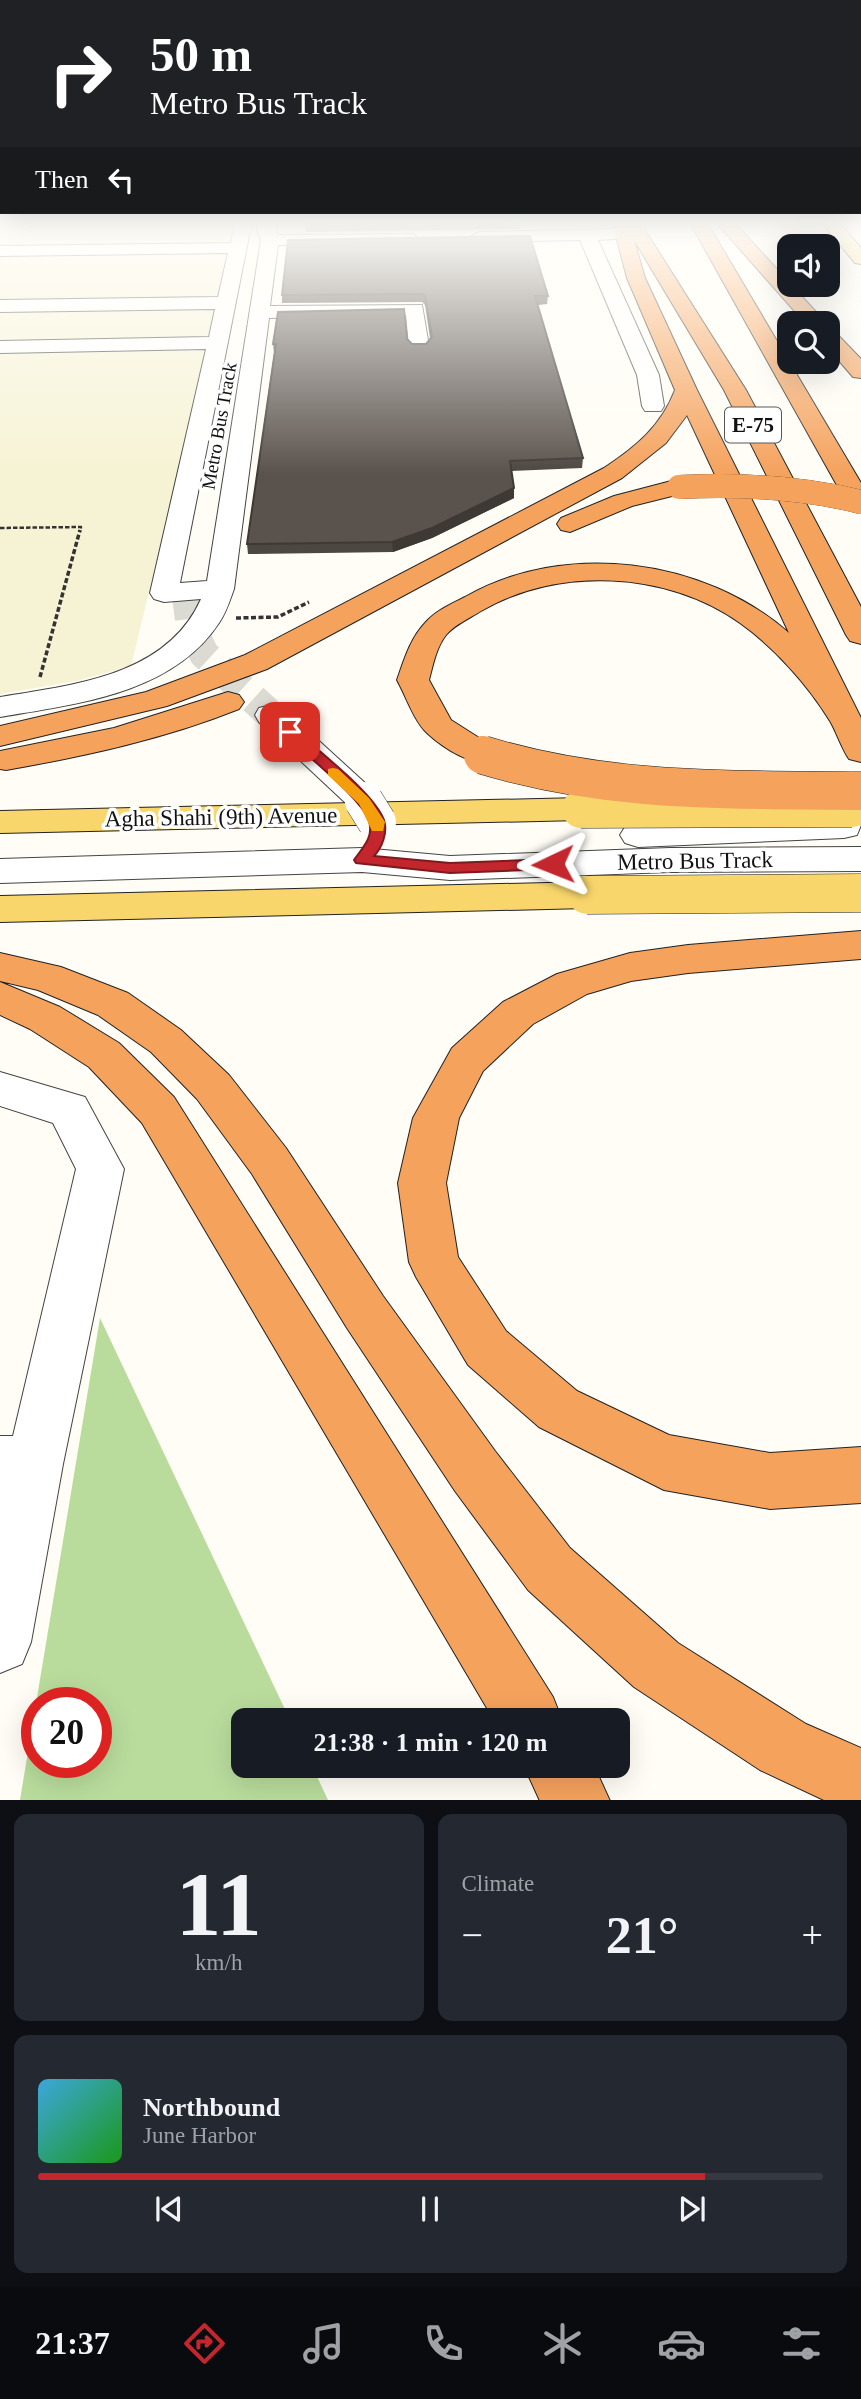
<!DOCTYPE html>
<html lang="en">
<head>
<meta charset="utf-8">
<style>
  body { margin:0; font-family:Georgia,serif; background:#242831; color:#f1f3f6; height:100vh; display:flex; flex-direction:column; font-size:26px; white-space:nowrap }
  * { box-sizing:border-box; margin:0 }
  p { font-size:23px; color:#9ea1a6 }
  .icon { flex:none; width:38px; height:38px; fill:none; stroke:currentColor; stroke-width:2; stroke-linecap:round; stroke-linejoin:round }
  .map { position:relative; height:1800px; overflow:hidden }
  .side { display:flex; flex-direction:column; gap:14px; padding:14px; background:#0d0f14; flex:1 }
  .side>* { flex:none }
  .guide { position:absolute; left:0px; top:0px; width:861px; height:214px; box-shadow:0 7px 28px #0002; background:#202124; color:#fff; overflow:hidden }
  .tools { position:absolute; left:777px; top:234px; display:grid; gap:14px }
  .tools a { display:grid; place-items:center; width:63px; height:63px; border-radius:14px; background:#171b24; box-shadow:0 7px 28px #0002; font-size:35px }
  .speed { position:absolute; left:21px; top:1687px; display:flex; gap:14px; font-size:35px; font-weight:700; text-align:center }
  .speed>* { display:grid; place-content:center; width:91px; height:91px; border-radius:50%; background:#171b24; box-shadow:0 7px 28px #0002; line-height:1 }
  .speed .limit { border:10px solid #d22; background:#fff; color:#111 }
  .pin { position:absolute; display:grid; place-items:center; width:60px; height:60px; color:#fff; margin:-30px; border-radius:14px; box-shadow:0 4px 10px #0006 }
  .me { position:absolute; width:77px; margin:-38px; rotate:268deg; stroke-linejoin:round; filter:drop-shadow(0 0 5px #0008) }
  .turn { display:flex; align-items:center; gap:24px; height:147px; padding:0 35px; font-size:32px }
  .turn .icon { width:91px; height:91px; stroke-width:2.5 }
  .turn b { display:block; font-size:49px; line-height:60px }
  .then { display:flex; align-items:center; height:66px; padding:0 35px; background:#0003; gap:14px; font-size:26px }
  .big { font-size:52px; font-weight:600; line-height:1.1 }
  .side .widget { flex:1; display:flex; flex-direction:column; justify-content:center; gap:10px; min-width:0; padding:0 24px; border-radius:14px; background:#242831 }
  .side .dial { align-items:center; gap:0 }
  .dial b { font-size:91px; line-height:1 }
  .song { display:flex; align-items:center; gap:21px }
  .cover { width:84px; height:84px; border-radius:10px; background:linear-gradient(135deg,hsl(200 70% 55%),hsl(120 70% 35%)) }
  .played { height:7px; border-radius:4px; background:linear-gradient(90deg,#c4262e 85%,#363941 85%) }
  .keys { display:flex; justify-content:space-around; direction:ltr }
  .heat { display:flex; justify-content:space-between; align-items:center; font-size:38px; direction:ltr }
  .side .tiles { flex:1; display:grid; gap:14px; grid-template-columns:1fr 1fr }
  .widget:last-child { grid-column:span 2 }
  .trip { position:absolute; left:231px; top:1708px; width:399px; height:70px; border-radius:14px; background:#171b24; box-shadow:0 7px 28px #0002; font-weight:600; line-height:70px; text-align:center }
  .menu { display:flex; height:112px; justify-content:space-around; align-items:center; background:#090b0e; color:#9ea1a6 }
  .menu .icon { width:49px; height:49px }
  .menu .active { color:#c4262e }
  .menu b { font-size:32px; color:#f1f3f6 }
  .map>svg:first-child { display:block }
</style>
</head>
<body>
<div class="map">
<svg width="861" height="1801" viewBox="0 0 861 1801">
  <rect width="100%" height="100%" fill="#fffdf5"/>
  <path fill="#f6f3d4" d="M0,221H239L131,666L76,681L0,694Z"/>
  <path fill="#b9dc9c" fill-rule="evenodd" d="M100,1318L290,1720H243V1766H312L328,1800H20ZM37,1703H96V1762H37Z"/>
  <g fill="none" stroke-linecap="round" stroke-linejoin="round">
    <path stroke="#dbdad3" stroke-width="30" stroke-dasharray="30 15" stroke-linecap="butt" d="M186,589L191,627L204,654L271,715"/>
    <defs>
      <path id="minor" d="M235,221H252L180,583L207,581L261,240L257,230L259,221H275L277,235L414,234L417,238L408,243L278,245L270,306L422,305L429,346L426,350H412L409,346L406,315L269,318L234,589C230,600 226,613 219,623C172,694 77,704 0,717V697C73,685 167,676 201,599L164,602L154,599L150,593L206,349L0,353V341L209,337L215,309L0,312V300L218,297L228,253L0,256V246L231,243Z
        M623,229L629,230L632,234L629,238L598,240L659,375L664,406L661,411H645L642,406L637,375L580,240L479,242L470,237L479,232Z
        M271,705L283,708L376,793L382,801L376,809L364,812L352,809L259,722L255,715L259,708Z
        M844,816L857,819L861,825L857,835L844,838L638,847L625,843L620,835L625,827L638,823Z
        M861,847V871L670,872L450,880L362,872L0,883V859L362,848L450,856L670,848Z
        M0,1072L85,1097L124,1169L63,1464L31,1642L22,1664L0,1673V1436H13L76,1169L53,1123L0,1106Z"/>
      <path id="major" d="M820,221H838L861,248V264L855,263Z
        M581,798L594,801L599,809L594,817L581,820L0,833V811Z
        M587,882L601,886L606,895L601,904L587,908L0,922V896Z"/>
      <path id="highway" d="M612,221H640L641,224L746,390L861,607V644L850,641L846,635L724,390L634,240L645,278L697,390L861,718V762L849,759C841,747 837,733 830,721C808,685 774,647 740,623C667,571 558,566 481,611C470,618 454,625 446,635C436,648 433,665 429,680L451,720L495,748L500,755L495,762C474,768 443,748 427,733C414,721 406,696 397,680C404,660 410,639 425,623C435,611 451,604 465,597C564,540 704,558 789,633L687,415L666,443L622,478L267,669L167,706L0,746V726L146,692L245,655L604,468C636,447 661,426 675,390L627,278Z
        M689,221H706L861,483V513L852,510L848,505Z
        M715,221H733L827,324H806Z
        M828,330L835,332L861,359V378L853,377L828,348Z
        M679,479L688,482L692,487L688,492L632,506L570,532L561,530L557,524L561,518L614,496Z
        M228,692L239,695L244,702L239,709C164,739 86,756 6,770L0,769V751L114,728Z
        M861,931V959L688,973L631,981L587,994L533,1024L483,1071L459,1118L446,1183L458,1257L506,1331L577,1391L669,1435L770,1453L861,1447V1503L770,1509L664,1490L539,1427L468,1365L416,1277L409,1262L398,1183L413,1118L452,1048L503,1002L557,974L630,953L688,945Z
        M0,953L61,967L128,993L181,1030L229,1075L286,1148L383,1296L495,1451L570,1548L678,1643L806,1724L861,1748V1801H826L760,1770L634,1687L528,1590L455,1491L347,1328L252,1174L197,1099L151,1052L98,1015L38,990L0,981Z
        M0,982L60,1007L119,1043L174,1097L553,1697L562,1720H494L142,1123L89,1067L30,1029L0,1015Z
        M524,1766H594L610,1801H540Z"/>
    </defs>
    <use href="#minor" stroke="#444" stroke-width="2"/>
    <use href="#major" stroke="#222" stroke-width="2"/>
    <use href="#highway" stroke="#222" stroke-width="2"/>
    <path stroke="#333" stroke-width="2.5" stroke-dasharray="4.5 2" stroke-linecap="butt" d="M0,528L81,527L80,532"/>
    <path stroke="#333" stroke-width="3.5" stroke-dasharray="5 2.5" stroke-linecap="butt" d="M236,618L278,617L309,602
      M40,677L80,530"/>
    <use href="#minor" fill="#fff" fill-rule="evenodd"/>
    <use href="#major" fill="#f9d66b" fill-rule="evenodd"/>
    <use href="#highway" fill="#f5a25d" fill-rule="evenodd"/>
    <defs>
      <path id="minor-bridge" d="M364,801L377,822"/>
      <path id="major-bridge" d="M581,809L852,808
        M587,895L861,893"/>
      <path id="highway-bridge-far1" d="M679,487C741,484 801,487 861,502"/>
      <path id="highway-bridge" d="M483,755C612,794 728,789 861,791"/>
    </defs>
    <use href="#minor-bridge" stroke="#444" stroke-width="39" stroke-linecap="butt"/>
    <use href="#major-bridge" stroke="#222" stroke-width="39" stroke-linecap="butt"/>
    <use href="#highway-bridge-far1" stroke="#222" stroke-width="24" stroke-linecap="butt"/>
    <use href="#highway-bridge" stroke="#222" stroke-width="39" stroke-linecap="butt"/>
    <use href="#minor-bridge" stroke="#fff" stroke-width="38"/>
    <use href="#major-bridge" stroke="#f9d66b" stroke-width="38"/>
    <use href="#highway-bridge-far1" stroke="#f5a25d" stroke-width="24"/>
    <use href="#highway-bridge" stroke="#f5a25d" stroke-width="38"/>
  </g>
  <path fill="#4d4742" d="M520,222V229L306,232V225Z
    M288,240L548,296L547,304L538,305L583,458L582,468L511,471L514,498L432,538L393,552L248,554L247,544L274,353L273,344L407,339L412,344H426L430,338L425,305L422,302L282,303V295Z"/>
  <path fill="#3f3936" d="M514,488V498L432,538L393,552L392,542Z"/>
  <path fill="#5a524d" stroke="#3f3936" stroke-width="2" d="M307,221H520V222L306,225Z
    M530,236L548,296H535L583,458L510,461L514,488L432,528L392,542L247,544L276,344H273L278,312L404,309L407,339L412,344H426L432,337L425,296L422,294L282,295L288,240Z"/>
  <linearGradient id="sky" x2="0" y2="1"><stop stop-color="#95c6ee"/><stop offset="0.47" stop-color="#fffefa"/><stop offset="1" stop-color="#fffefa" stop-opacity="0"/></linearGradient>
  <rect width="861" height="474" fill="url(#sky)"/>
  <path fill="#c4262e" stroke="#7f191e" stroke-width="2" d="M290,728L294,729C318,751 373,792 384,820C388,832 382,848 374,856L450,863L553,859L561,864L553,869L450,873L356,863L354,860C362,848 374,838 369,821C363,800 303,752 285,735V729Z"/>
  <path fill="#f59e0b" d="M333,768L338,769L369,798L385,822L383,831H372L359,804L328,775V769Z"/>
  <g text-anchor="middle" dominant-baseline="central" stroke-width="7" stroke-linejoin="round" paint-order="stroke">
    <g font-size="19" fill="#111" stroke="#fff">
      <text transform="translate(219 426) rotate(-80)">Metro Bus Track</text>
    </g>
    <rect fill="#fff" stroke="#585858" stroke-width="2" x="725" y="407.5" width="56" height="35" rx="5"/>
    <g font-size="21" font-weight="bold" fill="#111">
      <text x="753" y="425">E-75</text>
    </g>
    <g font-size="23" fill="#111" stroke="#fff">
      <text transform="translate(221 817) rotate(-1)">Agha Shahi (9th) Avenue</text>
      <text transform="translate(695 861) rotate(-1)">Metro Bus Track</text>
    </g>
  </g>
</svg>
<div class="tools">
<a><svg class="icon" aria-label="sound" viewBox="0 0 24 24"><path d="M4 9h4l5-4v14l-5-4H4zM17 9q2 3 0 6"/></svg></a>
<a><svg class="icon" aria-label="search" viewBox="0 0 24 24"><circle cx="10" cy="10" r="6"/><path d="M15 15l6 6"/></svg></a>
</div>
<div class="speed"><div class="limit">20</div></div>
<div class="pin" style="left:290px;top:732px;background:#d93025"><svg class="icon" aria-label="arrive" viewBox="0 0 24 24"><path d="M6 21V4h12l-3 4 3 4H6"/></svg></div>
<svg class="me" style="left:553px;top:864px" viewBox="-20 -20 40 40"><path d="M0-17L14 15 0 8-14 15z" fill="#c4262e" stroke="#fff" stroke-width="4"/></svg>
<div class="trip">21:38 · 1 min · 120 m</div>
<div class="guide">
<div class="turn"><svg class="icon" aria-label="right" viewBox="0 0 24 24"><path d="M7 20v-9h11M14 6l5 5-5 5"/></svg><div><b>50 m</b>Metro Bus Track</div></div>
<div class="then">Then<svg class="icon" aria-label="left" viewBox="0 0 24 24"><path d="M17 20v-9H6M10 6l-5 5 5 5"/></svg></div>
</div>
</div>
<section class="side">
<div class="tiles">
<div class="widget dial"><b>11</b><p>km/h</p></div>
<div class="widget"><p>Climate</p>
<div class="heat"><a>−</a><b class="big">21°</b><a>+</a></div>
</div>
<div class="widget">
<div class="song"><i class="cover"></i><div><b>Northbound</b><p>June Harbor</p></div></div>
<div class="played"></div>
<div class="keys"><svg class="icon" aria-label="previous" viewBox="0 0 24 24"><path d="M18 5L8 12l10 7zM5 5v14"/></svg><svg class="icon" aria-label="pause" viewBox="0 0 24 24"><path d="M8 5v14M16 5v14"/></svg><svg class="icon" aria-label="next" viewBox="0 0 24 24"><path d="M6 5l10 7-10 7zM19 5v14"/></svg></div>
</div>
</div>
</section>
<nav class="menu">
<b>21:37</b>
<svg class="icon active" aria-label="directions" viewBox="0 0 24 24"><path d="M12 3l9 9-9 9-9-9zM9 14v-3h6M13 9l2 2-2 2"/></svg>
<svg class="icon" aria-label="music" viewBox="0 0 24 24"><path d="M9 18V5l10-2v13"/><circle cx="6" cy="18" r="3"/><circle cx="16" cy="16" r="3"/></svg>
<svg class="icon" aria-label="phone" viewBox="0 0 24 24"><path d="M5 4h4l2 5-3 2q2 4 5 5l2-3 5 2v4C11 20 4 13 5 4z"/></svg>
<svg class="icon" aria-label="climate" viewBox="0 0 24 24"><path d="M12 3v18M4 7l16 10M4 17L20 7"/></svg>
<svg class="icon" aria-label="car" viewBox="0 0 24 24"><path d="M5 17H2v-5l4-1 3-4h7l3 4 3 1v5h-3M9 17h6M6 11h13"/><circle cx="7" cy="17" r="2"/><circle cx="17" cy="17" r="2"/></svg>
<svg class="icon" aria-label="filters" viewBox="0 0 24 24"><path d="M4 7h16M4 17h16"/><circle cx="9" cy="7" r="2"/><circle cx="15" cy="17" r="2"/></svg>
</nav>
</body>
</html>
